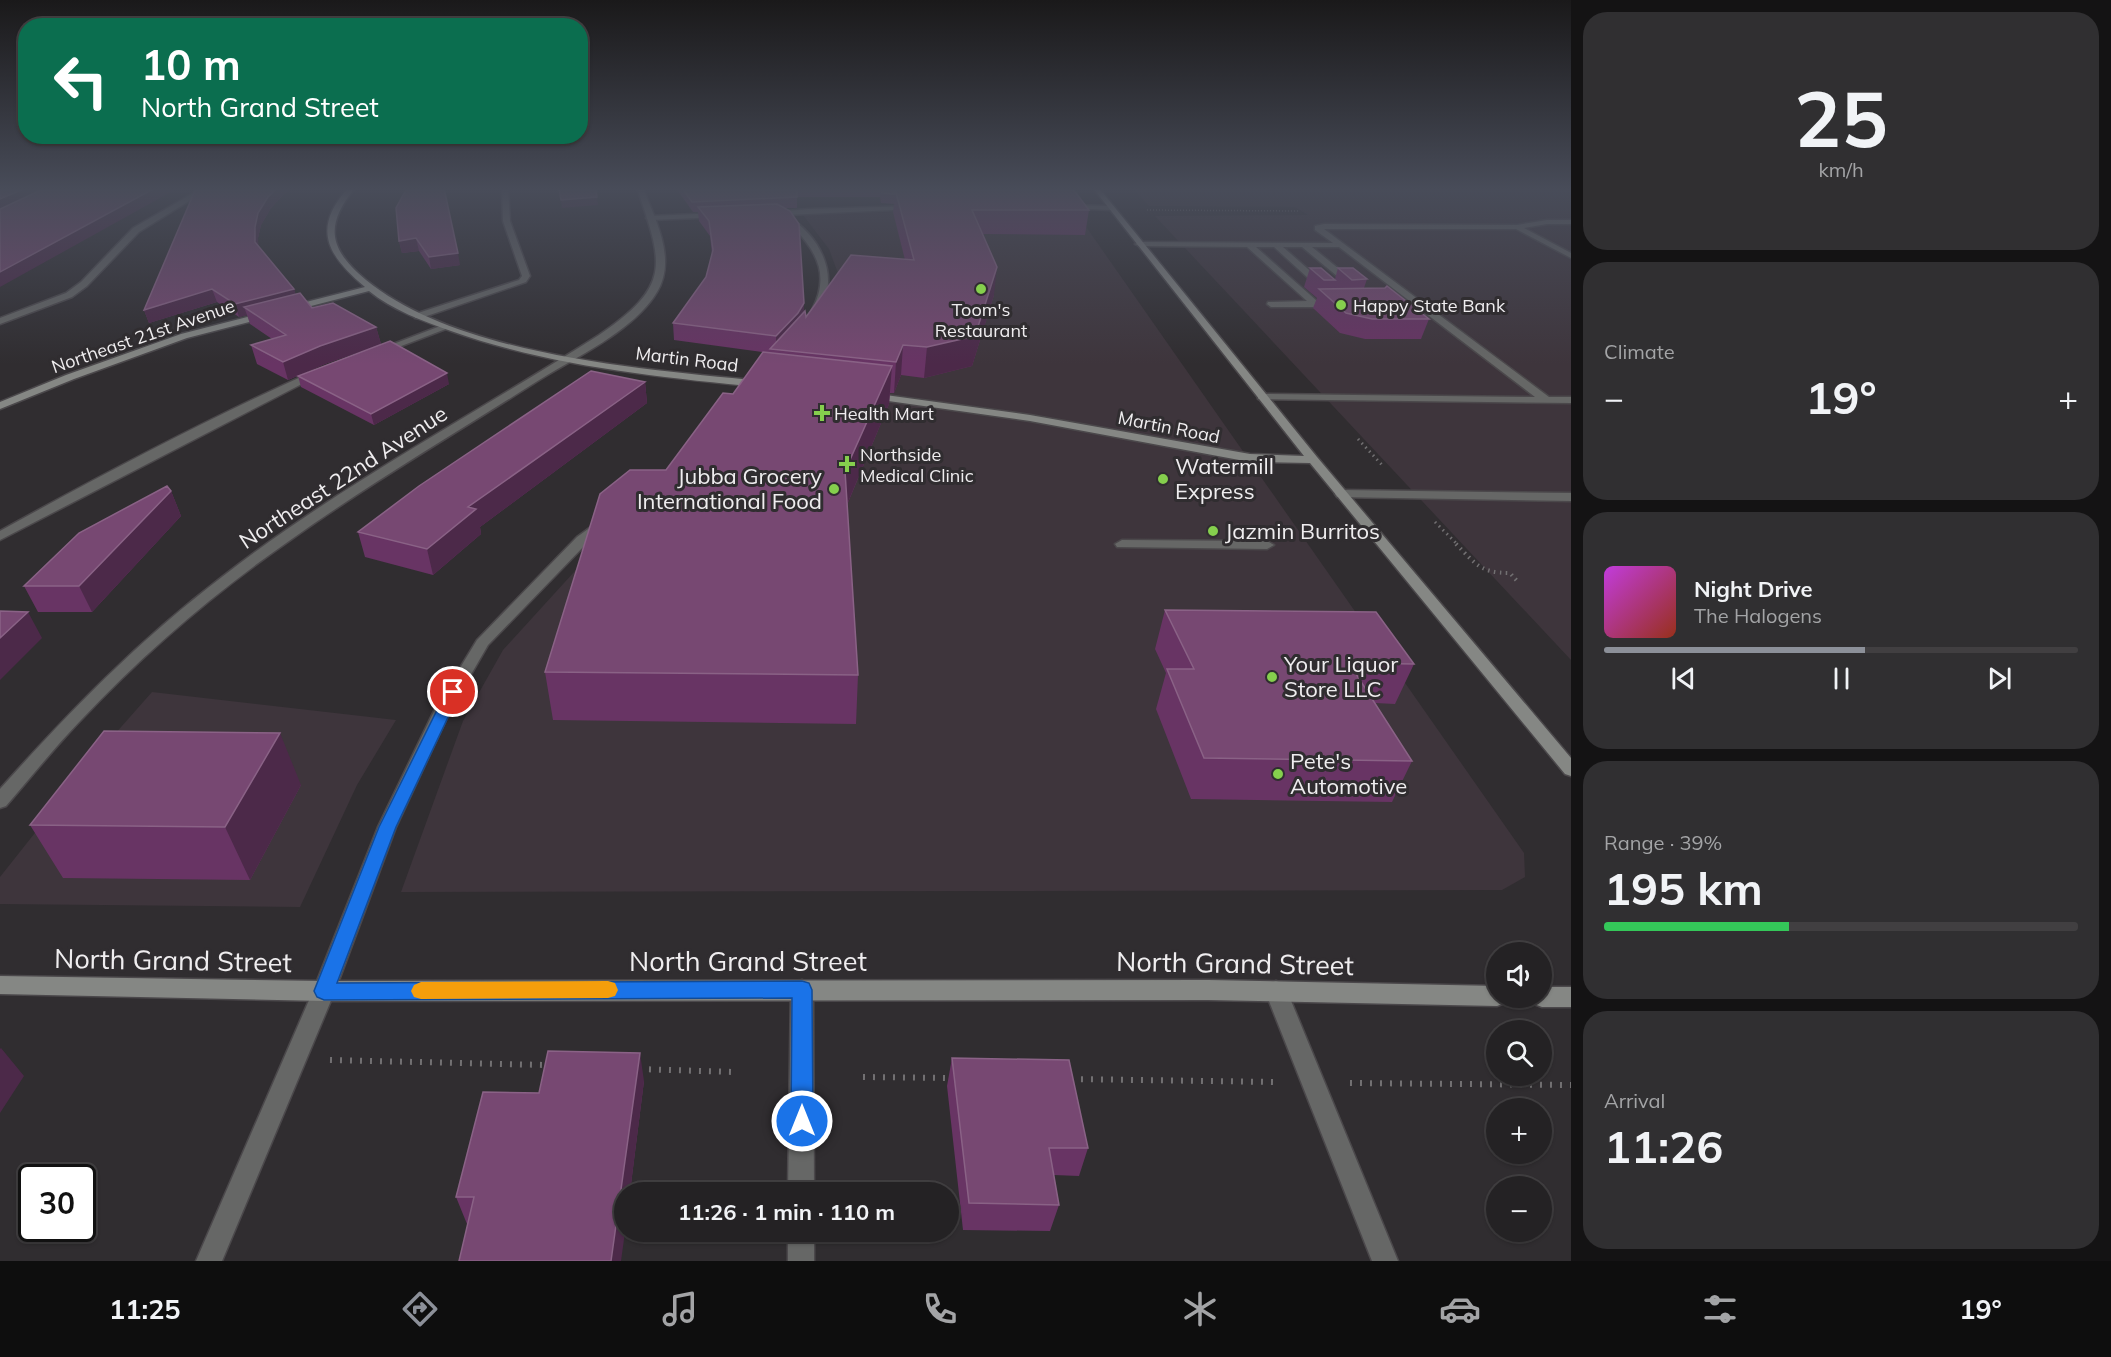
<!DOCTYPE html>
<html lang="en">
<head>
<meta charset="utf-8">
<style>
  body { margin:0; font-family:Mulish,sans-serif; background:#302f31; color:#f1f3f6; height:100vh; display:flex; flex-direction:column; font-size:22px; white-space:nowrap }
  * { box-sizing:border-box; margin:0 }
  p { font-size:20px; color:#a3a4a6 }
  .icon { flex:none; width:33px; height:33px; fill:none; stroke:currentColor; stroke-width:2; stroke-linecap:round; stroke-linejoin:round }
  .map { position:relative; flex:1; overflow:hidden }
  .side { display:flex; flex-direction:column; gap:12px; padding:12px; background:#141314; width:540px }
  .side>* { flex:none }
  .top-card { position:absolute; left:18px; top:18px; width:570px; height:126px; border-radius:24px; box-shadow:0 2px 4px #0004,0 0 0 2px #413f41; background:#0b6e4f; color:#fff; overflow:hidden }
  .tools { position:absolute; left:1486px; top:942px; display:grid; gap:12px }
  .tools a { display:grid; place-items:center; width:66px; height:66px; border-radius:50%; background:#242224; box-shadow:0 2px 4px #0004,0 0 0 2px #413f41; font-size:30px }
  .speed { position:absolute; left:18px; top:1164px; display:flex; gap:12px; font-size:30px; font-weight:700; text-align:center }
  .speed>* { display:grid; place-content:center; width:78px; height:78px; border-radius:50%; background:#242224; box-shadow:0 2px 4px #0004,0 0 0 2px #413f41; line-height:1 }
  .speed .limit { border:3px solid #111; border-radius:9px; background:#fff; color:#111 }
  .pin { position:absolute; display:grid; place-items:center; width:51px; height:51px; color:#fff; margin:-26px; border:3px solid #fff; border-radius:50%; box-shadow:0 2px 6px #0007 }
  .me { position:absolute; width:66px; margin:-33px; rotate:0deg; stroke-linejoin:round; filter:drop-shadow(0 0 4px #0008) }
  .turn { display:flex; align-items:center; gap:21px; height:126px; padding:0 24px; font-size:27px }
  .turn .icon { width:78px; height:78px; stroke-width:2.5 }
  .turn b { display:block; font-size:42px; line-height:51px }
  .big { font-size:45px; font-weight:700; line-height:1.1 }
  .side .card { flex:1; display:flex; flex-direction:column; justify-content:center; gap:9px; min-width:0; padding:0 21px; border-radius:24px; background:#302f31 }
  .side .dial { align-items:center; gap:0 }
  .dial b { font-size:78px; line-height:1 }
  .song { display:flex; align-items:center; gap:18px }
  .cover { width:72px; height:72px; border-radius:9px; background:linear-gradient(135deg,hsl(290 70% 55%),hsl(10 70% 35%)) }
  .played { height:6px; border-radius:3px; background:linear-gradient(90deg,#8c9099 55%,#413f41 55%) }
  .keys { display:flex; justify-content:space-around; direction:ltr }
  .heat { display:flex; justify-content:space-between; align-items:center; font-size:33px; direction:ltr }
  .charge { height:9px; border-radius:4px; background:linear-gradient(90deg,#34c759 39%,#413f41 0) }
  .trip { position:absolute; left:614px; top:1182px; width:345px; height:60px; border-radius:30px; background:#242224; box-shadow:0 2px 4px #0004,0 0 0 2px #413f41; font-weight:700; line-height:60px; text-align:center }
  .dock { display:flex; height:96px; justify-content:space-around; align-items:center; background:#0e0e0e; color:#a3a4a6 }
  .dock .icon { width:42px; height:42px }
  .dock .on { color:#8c9099 }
  .dock b { font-size:27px; color:#f1f3f6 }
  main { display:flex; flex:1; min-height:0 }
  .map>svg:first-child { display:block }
</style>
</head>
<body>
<main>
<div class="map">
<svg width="1571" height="1261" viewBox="0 0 1571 1261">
  <rect width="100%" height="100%" fill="#302d30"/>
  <path fill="#3e353c" d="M1132,188H1571V660L1155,216L1308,215L1295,207L1149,206Z
    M921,211H1075L1524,853L1525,877L1502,890L401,892L463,721L503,650L605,538L756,402L839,276L829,249L803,215Z
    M152,692L396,720L357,785L300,907L0,904V877L99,752Z"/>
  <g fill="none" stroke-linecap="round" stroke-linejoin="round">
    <defs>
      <path id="lane" d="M202,188H210L139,232L87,286L72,297L0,324V318L66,293L81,282L133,228Z
        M502,188H508L510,221L530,276L526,282L421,318H415V314L519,280L522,276L503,221Z
        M1067,205L1111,206L1115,208L1111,210L1065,208Z
        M914,206L916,209L786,215C820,236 841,275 819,312H813L812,310C829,277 819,254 794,228C790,224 783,220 781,216H776V212L808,209Z
        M719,213L722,217L650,220L646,218L650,216Z
        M1547,220H1571V224H1547L1524,228L1571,253V258L1516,229H1324L1549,397H1571V403L1258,399V395L1262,394L1535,397L1339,247H1312L1355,282V286H1349L1302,247H1283L1325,284V288H1319L1274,247H1256L1317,301H1334L1338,304L1334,307H1271L1267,304L1268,302L1307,301L1247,247L1139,246L1135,244L1139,242L1333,243L1315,230V226L1324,224L1517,225Z
        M443,325L451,327L383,353L375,351Z
        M314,371L323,373L0,540V531C103,474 207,419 314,371Z
        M1341,490L1571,493V501L1337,497L1335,494L1337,491Z
        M602,519L607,520L608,523L607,526L587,543L488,645L451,709L396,827L335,991L222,1261H196L313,991L378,827L435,709L477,640L577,537Z
        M1122,540L1267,541L1274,545L1267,549L1117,547L1115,544Z
        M1276,981L1284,984L1287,991L1398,1261H1372L1265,991L1268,984Z"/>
      <path id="street" d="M637,188H643C655,219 677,259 657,292C634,331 574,358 536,382C454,434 369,484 289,541C214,593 144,653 81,720C55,747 31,777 6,806L0,808V789C70,711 138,641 222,577C340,485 473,415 599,335C672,285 663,265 637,188Z
        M802,980L810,983L813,990L814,1192H788L791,990L794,983Z
        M788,1232H814V1261H788Z"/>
      <path id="secondary" d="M348,188H355C324,226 329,249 366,280C459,356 643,369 760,381L765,384L760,387C656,377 550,366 451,331C423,321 392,310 369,291L187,338L74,379L0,409V402L66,375L181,334L365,287C328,256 311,229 348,188Z
        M1093,188H1099L1317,457L1571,758V776L1565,774L1310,463L1250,462L1030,421L867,398L866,396L871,393L1030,415L1250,454L1304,456Z
        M0,976L324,981L1208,980L1497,986V998H1507L1505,1003L1497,1006L1208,1000L324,1001L0,994Z
        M1542,987H1571V1007H1542L1534,1004L1531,998H1542Z"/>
    </defs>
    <use href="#lane" stroke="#4b484b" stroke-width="3"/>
    <use href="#street" stroke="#4b484b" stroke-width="3"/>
    <use href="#secondary" stroke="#4b484b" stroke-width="3"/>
    <path stroke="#727072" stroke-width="1.5" stroke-dasharray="1 2" stroke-linecap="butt" d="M1147,210L1298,211"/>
    <path stroke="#727072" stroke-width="3" stroke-dasharray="1.5 4" stroke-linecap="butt" d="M1358,439L1383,466
      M1435,522L1458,545"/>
    <path stroke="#727072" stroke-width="4" stroke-dasharray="1.5 4.5" stroke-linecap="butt" d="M1456,544C1476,564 1480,573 1510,573L1518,582"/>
    <path stroke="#727072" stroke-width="6" stroke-dasharray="2 8" stroke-linecap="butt" d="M330,1060L547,1065
      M639,1069L734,1072
      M863,1077L952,1078
      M1071,1079L1276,1082
      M1350,1083L1571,1085"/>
    <use href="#lane" fill="#666766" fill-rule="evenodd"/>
    <use href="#street" fill="#666766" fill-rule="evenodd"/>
    <use href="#secondary" fill="#858784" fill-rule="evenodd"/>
  </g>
  <path fill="#683464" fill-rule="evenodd" d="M196,188H293L283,195L271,208L261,225L258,238V246L294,289L295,294L312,308L376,327L381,344L449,384L374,425L301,387L298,376L378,345L325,364L288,380L257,364L251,345L272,339L250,324L247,315L239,317L217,302L149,323L144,310Z
    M674,188H1061L1089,210L1085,235L983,234L994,295L972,366L924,378L901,375L894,393H890L889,404L847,505L858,675L856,724L553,720L545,672L666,470L770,353L674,340L673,323L706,277L712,254L710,236L699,221L698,212H693L678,191ZM797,197H880L881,203L894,204L893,212L905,260L806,317L804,312L785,208H797Z
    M396,208L460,265L431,269L419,251L402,253L399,241Z
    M1310,268L1335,279L1338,268L1367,279L1364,288L1429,319L1421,339H1365L1340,333L1313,308L1317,298L1304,287Z
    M645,382L647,403L480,527L481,534L433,575L365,557L358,532Z
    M171,491L181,516L92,612H38L24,586Z
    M1165,610L1414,664L1395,704L1375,703L1412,761L1392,802L1191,799L1156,709L1166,673L1155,649Z
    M301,785L250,880L63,878L30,825Z
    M952,1058L1088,1148L1079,1176L1054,1175L1059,1205L1050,1231L963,1230L947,1086Z
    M644,1081L630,1192H624L467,1224L456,1197L539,1093Z"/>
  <path fill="#4c2949" d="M26,188H53L0,213V199Z
    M155,188H178L0,287V272Z
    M277,188H293L283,195L271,208L261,225L258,238L259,254L255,242V227L258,213L268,197Z
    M597,197L598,205L562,208L561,200Z
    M416,238L419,251L402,253L399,241Z
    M458,253L460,265L431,269L429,257Z
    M997,267L994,295L972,366L924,378L927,347Z
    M212,289L217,302L149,323L144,310Z
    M294,289L298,302L244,307L247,315L239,317L235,304Z
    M804,303V320L776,350V336Z
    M376,327L381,344L325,364L288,380L283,362L320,346Z
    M903,345L901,375L894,393L896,362Z
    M892,366L889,404L843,514L845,471Z
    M447,373L449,384L374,425L371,414Z
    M645,382L647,403L480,527L481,534L433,575L427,549L468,507Z
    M171,491L181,516L92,612L79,586Z
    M28,612L42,638L0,680V638Z
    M280,733L301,785L250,880L225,827Z
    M1,1048L24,1076L0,1113V1049Z
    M640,1053L644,1081L630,1192H624L625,1232L621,1261H611Z"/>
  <path fill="#774872" stroke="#8a6286" stroke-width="1.5" d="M0,188H26L0,199Z
    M45,188H155L0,272V209Z
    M196,188H277L268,197L258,213L255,227V242L294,289L235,304L212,289L144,310Z
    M407,188H444L458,253L429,257L416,238L399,241L396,208Z
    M559,188H596L597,197L561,200Z
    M682,188H797V197L692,202Z
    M881,188H1061V189H895L894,194H892L882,193Z
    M895,189H1073L1089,210H972L997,267L975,336L927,347L903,345L896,362L770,349L805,311L806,317L851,255L914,260Z
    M777,204L790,211L799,224L804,303L798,313L776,336L673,323L706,277L713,250L709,221L698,207Z
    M1310,268H1321L1335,280H1324Z
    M1338,268H1353L1367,279L1352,280Z
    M1387,286L1429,319H1372L1346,313L1319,289L1385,288Z
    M300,293L312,308L333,303L376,327L320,346L283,362L251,345L286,335L244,307Z
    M390,341L447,373L371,414L298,376Z
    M763,352L892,366L845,471L858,675L545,672L600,494L630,470H666L723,393L733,394Z
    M591,371L645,382L468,507L476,509L427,549L358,532L419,486Z
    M167,486L171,491L79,586H24L79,533Z
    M1165,610L1376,612L1414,664L1349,663L1412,761L1204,758L1167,669H1194Z
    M0,611L28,612L0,638Z
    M104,731L280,733L225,827L30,825Z
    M548,1051L640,1053L611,1261H459L474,1197H456L483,1092L539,1093Z
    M952,1058L1069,1060L1088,1148H1049L1059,1205L969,1203Z"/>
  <linearGradient id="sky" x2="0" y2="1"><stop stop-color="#1a191a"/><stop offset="0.52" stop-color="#484c59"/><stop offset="1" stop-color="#484c59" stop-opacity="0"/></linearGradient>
  <rect width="1571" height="364" fill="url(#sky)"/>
  <path fill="#1a73e8" stroke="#114b97" stroke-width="1.5" d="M453,687L460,692L396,827L337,983L802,981L809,983L812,990L813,1121L809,1129L802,1132L794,1129L791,1121L792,998L324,1000L317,997L314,991L379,827L446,692Z"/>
  <path fill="#f59e0b" d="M608,981L615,983L618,990L615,996L608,998L421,999L414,997L411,991L414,985L421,982Z"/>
  <g fill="#85cf4d" stroke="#302d30" stroke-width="2">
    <circle cx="981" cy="289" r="6"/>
    <circle cx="1341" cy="305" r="6"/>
    <path d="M819 404h6v6h6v6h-6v6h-6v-6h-6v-6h6z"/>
    <path d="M844 455h6v6h6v6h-6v6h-6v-6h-6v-6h6z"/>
    <circle cx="1163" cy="479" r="6"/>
    <circle cx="834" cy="489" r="6"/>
    <circle cx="1213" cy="531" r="6"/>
    <circle cx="1272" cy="677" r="6"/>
    <circle cx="1278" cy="774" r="6"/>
  </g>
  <g text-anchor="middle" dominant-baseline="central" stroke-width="6" stroke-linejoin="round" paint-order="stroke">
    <g font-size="18" fill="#efedef" stroke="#302d30" text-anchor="start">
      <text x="1353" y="305">Happy State Bank</text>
      <text x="981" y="309" text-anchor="middle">Toom's<tspan x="981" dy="21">Restaurant</tspan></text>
      <text x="834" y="413">Health Mart</text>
      <text x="860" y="454">Northside<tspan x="860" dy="21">Medical Clinic</tspan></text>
    </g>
    <g font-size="18" fill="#efedef" stroke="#302d30">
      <text transform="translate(143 336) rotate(-19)">Northeast 21st Avenue</text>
      <text transform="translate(687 359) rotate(7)">Martin Road</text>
      <text transform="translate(1169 427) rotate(11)">Martin Road</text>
    </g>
    <g font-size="22" fill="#efedef" stroke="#302d30" text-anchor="start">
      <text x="1175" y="466">Watermill<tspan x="1175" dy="25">Express</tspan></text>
      <text x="822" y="476" text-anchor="end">Jubba Grocery<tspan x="822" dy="25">International Food</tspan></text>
      <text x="1225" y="531">Jazmin Burritos</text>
      <text x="1284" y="664">Your Liquor<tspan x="1284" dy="25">Store LLC</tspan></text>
      <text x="1290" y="761">Pete's<tspan x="1290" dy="25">Automotive</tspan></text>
    </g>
    <g font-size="22" fill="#efedef" stroke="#302d30">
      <text transform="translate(343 477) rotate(-33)">Northeast 22nd Avenue</text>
    </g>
    <g font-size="27" fill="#efedef" stroke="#302d30">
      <text transform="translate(173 960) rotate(1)">North Grand Street</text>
      <text x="748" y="961">North Grand Street</text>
      <text transform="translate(1235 963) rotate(1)">North Grand Street</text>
    </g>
  </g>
</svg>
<div class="tools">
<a><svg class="icon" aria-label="sound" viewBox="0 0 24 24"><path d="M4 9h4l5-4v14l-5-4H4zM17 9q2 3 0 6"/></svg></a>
<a><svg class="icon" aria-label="search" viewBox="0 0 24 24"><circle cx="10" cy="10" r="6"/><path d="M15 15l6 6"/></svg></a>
<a>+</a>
<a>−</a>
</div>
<div class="speed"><div class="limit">30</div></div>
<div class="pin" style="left:453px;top:692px;background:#d93025"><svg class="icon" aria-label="arrive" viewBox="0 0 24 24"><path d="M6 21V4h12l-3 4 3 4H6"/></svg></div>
<svg class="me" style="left:802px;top:1121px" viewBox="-20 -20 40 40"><circle r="17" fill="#1a73e8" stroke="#fff" stroke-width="3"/><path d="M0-11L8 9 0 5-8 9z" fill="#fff"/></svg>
<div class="trip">11:26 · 1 min · 110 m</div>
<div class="top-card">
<div class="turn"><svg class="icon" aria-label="left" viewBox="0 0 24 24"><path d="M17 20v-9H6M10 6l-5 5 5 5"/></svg><div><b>10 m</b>North Grand Street</div></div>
</div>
</div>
<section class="side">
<div class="card dial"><b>25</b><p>km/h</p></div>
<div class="card"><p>Climate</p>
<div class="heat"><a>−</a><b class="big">19°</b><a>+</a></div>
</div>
<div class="card">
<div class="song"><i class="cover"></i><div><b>Night Drive</b><p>The Halogens</p></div></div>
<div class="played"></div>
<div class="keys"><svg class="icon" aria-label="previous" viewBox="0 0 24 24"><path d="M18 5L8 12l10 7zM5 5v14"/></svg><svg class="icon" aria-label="pause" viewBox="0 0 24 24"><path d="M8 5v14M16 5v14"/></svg><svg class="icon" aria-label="next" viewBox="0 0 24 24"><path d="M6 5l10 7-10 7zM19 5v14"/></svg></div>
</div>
<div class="card"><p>Range · 39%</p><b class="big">195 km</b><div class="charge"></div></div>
<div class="card"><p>Arrival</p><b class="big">11:26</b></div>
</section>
</main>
<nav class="dock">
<b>11:25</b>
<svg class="icon on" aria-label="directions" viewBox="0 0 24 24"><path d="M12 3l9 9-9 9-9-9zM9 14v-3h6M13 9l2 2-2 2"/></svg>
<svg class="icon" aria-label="music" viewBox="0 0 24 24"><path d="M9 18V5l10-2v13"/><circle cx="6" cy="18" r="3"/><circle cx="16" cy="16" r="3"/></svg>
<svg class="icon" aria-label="phone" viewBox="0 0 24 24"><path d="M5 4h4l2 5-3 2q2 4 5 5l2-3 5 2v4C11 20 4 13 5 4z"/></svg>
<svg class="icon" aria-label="climate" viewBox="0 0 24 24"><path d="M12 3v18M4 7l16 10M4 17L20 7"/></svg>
<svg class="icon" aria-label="car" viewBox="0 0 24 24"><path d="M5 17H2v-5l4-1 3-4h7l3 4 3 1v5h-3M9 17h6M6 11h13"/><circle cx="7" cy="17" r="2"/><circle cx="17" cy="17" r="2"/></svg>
<svg class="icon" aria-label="filters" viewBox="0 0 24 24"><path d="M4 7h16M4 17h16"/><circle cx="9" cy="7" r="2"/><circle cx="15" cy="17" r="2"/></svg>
<b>19°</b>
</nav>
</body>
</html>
